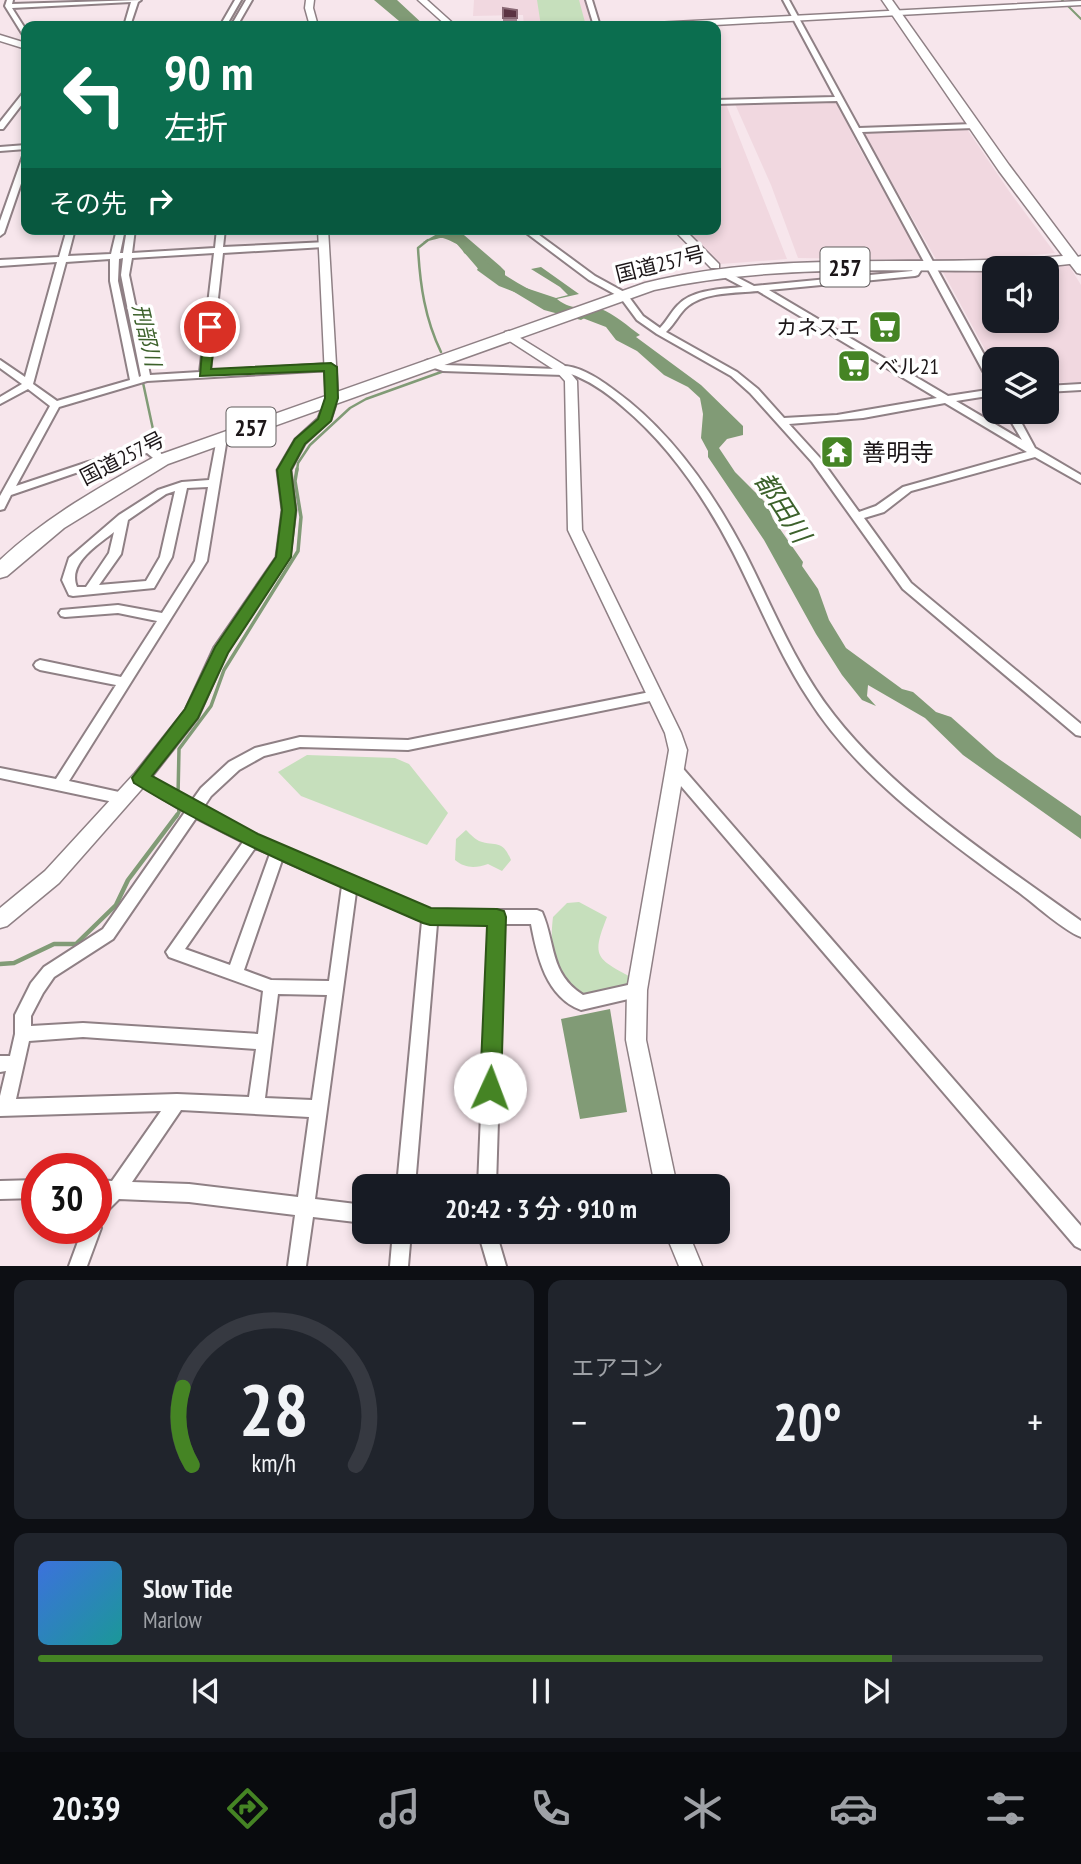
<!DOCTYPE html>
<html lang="ja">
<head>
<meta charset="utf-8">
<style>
  body { margin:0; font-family:"PT Sans Narrow","Noto Sans JP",sans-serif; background:#20242c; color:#f1f3f6; height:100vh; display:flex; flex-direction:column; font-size:26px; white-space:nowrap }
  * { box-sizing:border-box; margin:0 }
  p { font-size:23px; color:#9ea1a6 }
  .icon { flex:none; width:38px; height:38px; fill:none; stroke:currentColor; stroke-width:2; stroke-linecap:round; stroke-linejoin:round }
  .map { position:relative; height:1266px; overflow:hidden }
  .details { display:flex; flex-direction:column; gap:14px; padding:14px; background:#0d0f14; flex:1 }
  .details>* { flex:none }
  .banner { position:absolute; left:21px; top:21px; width:700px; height:214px; border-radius:14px; box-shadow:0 4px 10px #0003; background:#0b6e4f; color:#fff; overflow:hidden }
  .buttons { position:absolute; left:982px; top:256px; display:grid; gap:14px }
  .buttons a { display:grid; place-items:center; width:77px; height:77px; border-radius:14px; background:#171b24; box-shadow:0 4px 10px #0003; font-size:35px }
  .speed { position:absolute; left:21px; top:1153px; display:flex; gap:14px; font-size:35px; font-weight:700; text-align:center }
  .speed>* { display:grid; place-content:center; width:91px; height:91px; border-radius:50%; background:#171b24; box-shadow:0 4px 10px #0003; line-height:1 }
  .speed .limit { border:10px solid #d22; background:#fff; color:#111 }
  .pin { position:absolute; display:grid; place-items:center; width:60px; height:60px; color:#fff; margin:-30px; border:4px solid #fff; border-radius:50%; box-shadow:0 2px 7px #0007 }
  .me { position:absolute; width:77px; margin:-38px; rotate:2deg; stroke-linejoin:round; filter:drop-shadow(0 0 5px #0008) }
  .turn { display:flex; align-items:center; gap:24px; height:147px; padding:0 28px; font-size:32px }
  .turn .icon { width:91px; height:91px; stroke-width:2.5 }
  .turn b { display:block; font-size:49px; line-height:60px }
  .then { display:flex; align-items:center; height:66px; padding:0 28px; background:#0003; gap:14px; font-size:26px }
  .big { font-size:52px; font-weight:600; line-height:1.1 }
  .details .widget { flex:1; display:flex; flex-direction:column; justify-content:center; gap:10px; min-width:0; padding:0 24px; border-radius:14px; background:#20242c }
  .details .dial { align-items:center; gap:0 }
  .dial svg { height:182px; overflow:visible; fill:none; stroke:#363941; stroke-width:7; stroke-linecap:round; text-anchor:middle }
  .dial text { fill:#f1f3f6; stroke:none }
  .song { display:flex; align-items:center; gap:21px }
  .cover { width:84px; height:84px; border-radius:10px; background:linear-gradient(135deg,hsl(220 70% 55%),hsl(180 70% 35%)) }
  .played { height:7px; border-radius:4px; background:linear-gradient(90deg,#458424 85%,#363941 85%) }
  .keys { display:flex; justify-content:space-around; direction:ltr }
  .heat { display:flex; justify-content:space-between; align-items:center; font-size:38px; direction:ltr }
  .details .tiles { flex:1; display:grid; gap:14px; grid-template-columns:1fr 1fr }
  .widget:last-child { grid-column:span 2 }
  .trip { position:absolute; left:352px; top:1174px; width:378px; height:70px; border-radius:14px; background:#171b24; box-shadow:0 4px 10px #0003; font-weight:600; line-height:70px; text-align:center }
  .menu { display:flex; height:112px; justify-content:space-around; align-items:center; background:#090b0e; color:#9ea1a6 }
  .menu .icon { width:49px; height:49px }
  .menu .selected { color:#458424 }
  .menu b { font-size:32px; color:#f1f3f6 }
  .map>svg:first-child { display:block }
</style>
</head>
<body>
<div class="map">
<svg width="1081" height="1266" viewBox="0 0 1081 1266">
  <rect width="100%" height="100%" fill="#f7e6ec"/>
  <path fill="#f1d8e0" d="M474,0H587L593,26H524L523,15L473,16Z
    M836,100L858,146L923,260L798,258L771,185L735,104Z
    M716,104H726L787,259L721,264L684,229H716Z
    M967,129L1009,191L1055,253L984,260L937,261L863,132Z
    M1068,264L1081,285V382L1047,383L1046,359H994V366L943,272L994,271V320H1046V268H1034Z"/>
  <path fill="#c6dfbc" d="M537,0H579L586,26H541Z
    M307,755L395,758L409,764L448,813L427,845L301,796L278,772Z
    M466,830C470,834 475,839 479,841C497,847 502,839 511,860L502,871L488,864C476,868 466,869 455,860L456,839Z
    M579,902L607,917C592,955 595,958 629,976L625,990L583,1000C558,969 548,959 553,917L567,903Z"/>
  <path fill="#819b76" d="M374,0H397L425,26H405Z
    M435,229H457L500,266L505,271V281L556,298L568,295L560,287L531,269L541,267L579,294L557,299C576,314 584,303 601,309C613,313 629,327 640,335L636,337L701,385L743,426V435L727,439L719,448L735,472L767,504L773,519L803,562L802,566L818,589L829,620L846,648L902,689L913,692L936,712L951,717L996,757L1081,816V839L963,755L925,718L868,685L867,696L876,706L862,700L842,675L816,634L764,540L708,457V451L701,438L703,414L700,398L688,387L664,375L637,351L616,340L606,327L499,286L477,270L478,268L472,258L464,253L461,246C436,234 447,238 423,242L437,234Z
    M610,1009L627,1112L580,1119L561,1019Z"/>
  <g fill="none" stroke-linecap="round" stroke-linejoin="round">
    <path stroke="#819b76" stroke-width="2" d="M1062,0L1081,19
      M227,26L242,0"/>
    <path stroke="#819b76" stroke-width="2.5" d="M428,240L418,248C420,285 425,319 441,352
      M118,265L127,229
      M118,276L139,364
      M142,378L157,448
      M297,471L298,463L310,445L350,408L366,399L444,371"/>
    <path stroke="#819b76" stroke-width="3.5" d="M178,796L179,749L211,706L224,670L298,551L301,517L295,481L297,469
      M176,817L179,812L178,804"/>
    <path stroke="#819b76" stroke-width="4.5" d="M0,964L14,963L54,944H76L116,905L128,880L177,815"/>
    <path fill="#819b76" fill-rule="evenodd" d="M440,229C473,229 471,252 494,268C524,288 552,303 586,313L588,316L581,320L544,310L481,272L456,243Z"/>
    <defs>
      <path id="minor" d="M7,0H13L12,4L141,0L138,2L130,26H124L131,2L12,8L26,30V37L23,35L5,6Z
        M235,0H241L226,26H220Z
        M246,0H252L237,26H231Z
        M586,0H592L600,26H594Z
        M783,0H789L859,128L974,124L978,126L974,128L862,132L994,373V385L989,382L837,101L716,104V100L835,97Z
        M23,93H26V99L3,129H0V122Z
        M26,145V149L0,151V147Z
        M23,156H26V169L4,233L0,236V221Z
        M67,229H75L68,256L111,254L117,229H125L120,253H123L127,229H135L132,253L215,248L217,229H225L223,247L327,242V246L324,247L223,253L210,371L331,364L336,367L331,370L147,381L59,407L16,486L88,462L147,447L156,448L167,460L166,462H158L147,453L96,466L11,495L4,509L0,510V496L50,406L28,389L0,404V397L22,384L0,368V360L25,377L57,262L0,266V260L59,257ZM214,253L200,372L150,375L129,275L132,258ZM123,258L121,275L141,376L139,377L118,281L119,259ZM110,259V281L130,380L57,401L33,384L66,262Z
        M521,229H531L595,276L626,293L643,316L660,328C667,321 671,312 678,305C693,289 723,289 743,287L726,278V274L729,273L754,286L912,271L916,265H922L923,267L918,275L915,276L769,290L948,396L994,389V395L956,401L1022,440L1005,411H1015L1035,448L1081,475V483L1035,457L911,491L884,512L864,518L911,583L1081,724V736L1076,735L903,589L812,462L750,393L731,376L657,334L637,320L620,297L589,280ZM758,291L937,398L837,415L784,418L758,389L737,372L666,332C675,324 679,313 688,306C706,292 736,293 758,291ZM945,403L1027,452L903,487L876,506L859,512L820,458L789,424L863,418Z
        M429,360L444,365L556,369L557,366C577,364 598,378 614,390C671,431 713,492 745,553C773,608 796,667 834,715C898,797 998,861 1081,921V937C1063,930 1037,906 1021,894C946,839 858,778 808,698C778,652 758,601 733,552C705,498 669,445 622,406C606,392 589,380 568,373L564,375L443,371L426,365V361Z
        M1081,384V390L1046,392V386Z
        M222,435L227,438L207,561L69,781L128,794L130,798L128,802L123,804L0,778V768L56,779L116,685L40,670L36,668L34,665L36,662L40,660L121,677L157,621L118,613L65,617L61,616L59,613L61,610L118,605L162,613L195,561L208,487L187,488L172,557L154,588L73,596L69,595L62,580L69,558L119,515L158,490L182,482L209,480L217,438ZM175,491L160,557L146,581L99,585L121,554L128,520L166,494ZM114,532L109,553L86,587H77C67,563 98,545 114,532Z
        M655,691L660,693L661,696L660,699L408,750L300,747L264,756L239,770L211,796L203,808L257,836L431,910H537L542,912C556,944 549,973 583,995L637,983L643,985L645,990L643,995L637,997L581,1010C546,997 537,956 531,924H504L496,1186H478L489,924H437L415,1186H397L422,921L356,892L315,1199L364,1205V1223L313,1217L306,1266H288L295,1215L189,1202L119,1199L107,1211L102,1222L99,1224L101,1228L87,1266H69L83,1228H96V1180L112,1181L161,1111L0,1116V1096L6,1071L0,1072V1056H10L15,1034V1015L31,983L44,967L103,929L185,812L136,782L134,778L136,774L141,773L146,774L191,802L201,788L229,762L255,748L300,737L408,740ZM196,818L243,842L166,952L169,957L263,991L258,1034L83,1023L31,1026V1016L43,993L54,977L113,939ZM255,848L270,854L230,965L185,949ZM282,860L342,886L329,981L271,980L244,970ZM278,994L327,995L312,1100L265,1098ZM83,1037L256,1049L249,1097L177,1094L16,1099L29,1041ZM181,1110L309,1117L298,1197L189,1184L132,1182Z
        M674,763L679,764L1081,1226V1249L1075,1246L669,772L667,768L669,764Z
        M37,1180V1198L0,1199V1181Z
        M393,1232H411L408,1266H390Z
        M478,1232H496L506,1266H488Z"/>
      <path id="tertiary" d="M306,0H314L313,8L318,26H310L305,8Z
        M418,0H427L456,26H447Z
        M1081,1V5L697,26H651L655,23Z
        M0,35L26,43V49L0,41Z
        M318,229H328L338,398L331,420L305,444L291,470L296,510L290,557L227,653L198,718L147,783L59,883L7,926L0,928V908L45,871L135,773L185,710L214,647L276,557L282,510L277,470L295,439L318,418L326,398Z
        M673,229H684L719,264V268H711Z
        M1081,256V274L1077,273L1067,260Z
        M509,331L564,365L577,381L582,530L681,733L687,750L647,990L646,1040L677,1186H655L626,1040L627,990L669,750L665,733L568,530L565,381L556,371L505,338V332Z
        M665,1232H688L702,1266H679Z"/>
      <path id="trunk" d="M882,0H892L1009,165L1078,257L1081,260L1078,263L1034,268H994V271C880,271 766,265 654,290L168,464L64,528L7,576L0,578V560C46,517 101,486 156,456L645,283C781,249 924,268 1063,256L999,171Z"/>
    </defs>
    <use href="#minor" stroke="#8f8085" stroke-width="4"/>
    <use href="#tertiary" stroke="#8f8085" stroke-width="3"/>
    <use href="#trunk" stroke="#8f8085" stroke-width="3"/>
    <use href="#minor" fill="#fff" fill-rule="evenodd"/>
    <use href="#tertiary" fill="#fff" fill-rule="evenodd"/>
    <use href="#trunk" fill="#fff" fill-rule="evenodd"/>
  </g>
  <path fill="#a98c97" d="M503,8L517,10V26H503Z
    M828,442L847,454L836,459L826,450Z"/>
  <path fill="#8a6975" d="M849,445L847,454L836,459L838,450Z"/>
  <path fill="#5b3342" stroke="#8a6975" stroke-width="2" d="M503,8L517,10V18H503Z
    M838,437L849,445L838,450L828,442Z"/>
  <path fill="#458424" stroke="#2d5617" stroke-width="2" d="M210,323L216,327L211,369L331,363L337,367L338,398L331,421L305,444L291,470L296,510L291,557L228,653L198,718L152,776L258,834L431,908L497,909L504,911L506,917L501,1088L498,1095L490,1098L483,1095L480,1088L487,926L430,925L423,923C325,880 226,840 134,783L132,778L185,709L215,647L276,557L282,510L277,470L295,439L318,419L325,398L324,371L200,376L204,327Z"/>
  <defs>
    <symbol id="supermarket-square" viewBox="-11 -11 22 22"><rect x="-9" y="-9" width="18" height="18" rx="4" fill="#458424" stroke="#fff"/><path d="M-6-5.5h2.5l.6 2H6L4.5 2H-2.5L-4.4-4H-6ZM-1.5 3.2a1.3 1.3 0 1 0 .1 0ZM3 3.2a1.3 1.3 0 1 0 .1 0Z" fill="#fff"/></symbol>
    <symbol id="temple-square" viewBox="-11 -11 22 22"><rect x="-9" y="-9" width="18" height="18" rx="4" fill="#458424" stroke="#fff"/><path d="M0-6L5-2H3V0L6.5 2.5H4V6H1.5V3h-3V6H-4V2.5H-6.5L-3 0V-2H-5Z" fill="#fff"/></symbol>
  </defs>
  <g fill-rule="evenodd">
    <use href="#supermarket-square" x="866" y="308" width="38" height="38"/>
    <use href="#supermarket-square" x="835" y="347" width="38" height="38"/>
    <use href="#temple-square" x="818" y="433" width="38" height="38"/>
  </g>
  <g text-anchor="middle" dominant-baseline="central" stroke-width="7" stroke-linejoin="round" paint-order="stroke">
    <g font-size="21" fill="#1c1618" stroke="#fff">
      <text transform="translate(660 264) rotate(-14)">国道257号</text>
      <text transform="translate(122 458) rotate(-27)">国道257号</text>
    </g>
    <g font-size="21" fill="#1c1618" stroke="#fff" text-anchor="end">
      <text x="860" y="327">カネスエ</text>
      <text x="878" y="366" text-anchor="start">ベル21</text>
    </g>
    <g font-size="21" font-style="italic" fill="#3c612b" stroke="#fff">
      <text transform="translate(147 335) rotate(77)">刑部川</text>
    </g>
    <g fill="#fff" stroke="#605c5d" stroke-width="2">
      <rect x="820.5" y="247.5" width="49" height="39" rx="5"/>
      <rect x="226.5" y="407.5" width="49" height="39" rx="5"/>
    </g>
    <g font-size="23" font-weight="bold" fill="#1c1618">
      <text x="845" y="267">257</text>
      <text x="251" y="427">257</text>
    </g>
    <g font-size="24" fill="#1c1618" stroke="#fff" text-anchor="start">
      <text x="862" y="452">善明寺</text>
    </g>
    <g font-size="26" font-style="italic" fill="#3c612b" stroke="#fff">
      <text transform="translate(783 507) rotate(57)">都田川</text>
    </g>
  </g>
</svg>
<div class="buttons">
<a><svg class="icon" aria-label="sound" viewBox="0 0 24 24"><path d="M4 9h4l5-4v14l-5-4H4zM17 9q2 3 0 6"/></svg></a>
<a><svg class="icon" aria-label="layers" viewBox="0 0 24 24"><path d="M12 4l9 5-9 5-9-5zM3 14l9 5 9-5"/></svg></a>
</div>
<div class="speed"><div class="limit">30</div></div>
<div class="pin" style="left:210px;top:327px;background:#d93025"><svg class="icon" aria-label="arrive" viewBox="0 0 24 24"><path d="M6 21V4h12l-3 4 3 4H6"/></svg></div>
<svg class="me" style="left:490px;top:1088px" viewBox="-20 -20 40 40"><circle r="19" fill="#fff"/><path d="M0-13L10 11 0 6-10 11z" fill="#458424"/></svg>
<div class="trip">20:42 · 3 分 · 910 m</div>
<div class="banner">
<div class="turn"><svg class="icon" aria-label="left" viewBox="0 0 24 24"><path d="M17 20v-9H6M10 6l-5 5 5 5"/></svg><div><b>90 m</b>左折</div></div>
<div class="then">その先<svg class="icon" aria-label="right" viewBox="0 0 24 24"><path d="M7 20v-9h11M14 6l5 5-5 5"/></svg></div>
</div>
</div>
<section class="details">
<div class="tiles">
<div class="widget dial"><svg viewBox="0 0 100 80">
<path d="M14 69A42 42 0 1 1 86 69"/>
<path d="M14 69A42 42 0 0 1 10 35" stroke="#458424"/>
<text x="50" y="56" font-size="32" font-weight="700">28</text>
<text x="50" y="72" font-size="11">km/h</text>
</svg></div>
<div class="widget"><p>エアコン</p>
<div class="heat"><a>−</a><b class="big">20°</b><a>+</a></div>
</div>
<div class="widget">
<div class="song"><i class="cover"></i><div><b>Slow Tide</b><p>Marlow</p></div></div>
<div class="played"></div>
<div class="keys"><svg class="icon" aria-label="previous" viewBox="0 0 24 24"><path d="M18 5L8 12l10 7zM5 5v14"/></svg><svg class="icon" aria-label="pause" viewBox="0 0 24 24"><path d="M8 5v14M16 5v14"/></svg><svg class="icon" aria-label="next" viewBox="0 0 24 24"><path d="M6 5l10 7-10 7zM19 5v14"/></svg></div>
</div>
</div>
</section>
<nav class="menu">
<b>20:39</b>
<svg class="icon selected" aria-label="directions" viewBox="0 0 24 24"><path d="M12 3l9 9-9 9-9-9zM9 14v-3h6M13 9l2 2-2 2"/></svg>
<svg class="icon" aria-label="music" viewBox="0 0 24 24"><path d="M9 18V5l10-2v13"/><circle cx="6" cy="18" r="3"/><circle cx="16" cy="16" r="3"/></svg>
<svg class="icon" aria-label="phone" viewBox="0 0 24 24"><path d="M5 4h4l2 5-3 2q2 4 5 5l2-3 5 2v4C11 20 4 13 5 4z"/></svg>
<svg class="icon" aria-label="climate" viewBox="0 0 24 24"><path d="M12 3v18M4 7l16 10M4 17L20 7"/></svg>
<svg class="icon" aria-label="car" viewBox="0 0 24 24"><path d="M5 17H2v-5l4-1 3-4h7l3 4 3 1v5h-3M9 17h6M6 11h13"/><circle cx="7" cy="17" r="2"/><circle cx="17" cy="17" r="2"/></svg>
<svg class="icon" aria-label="filters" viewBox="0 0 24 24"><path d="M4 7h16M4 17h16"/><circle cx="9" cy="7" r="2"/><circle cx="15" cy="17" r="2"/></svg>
</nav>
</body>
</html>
